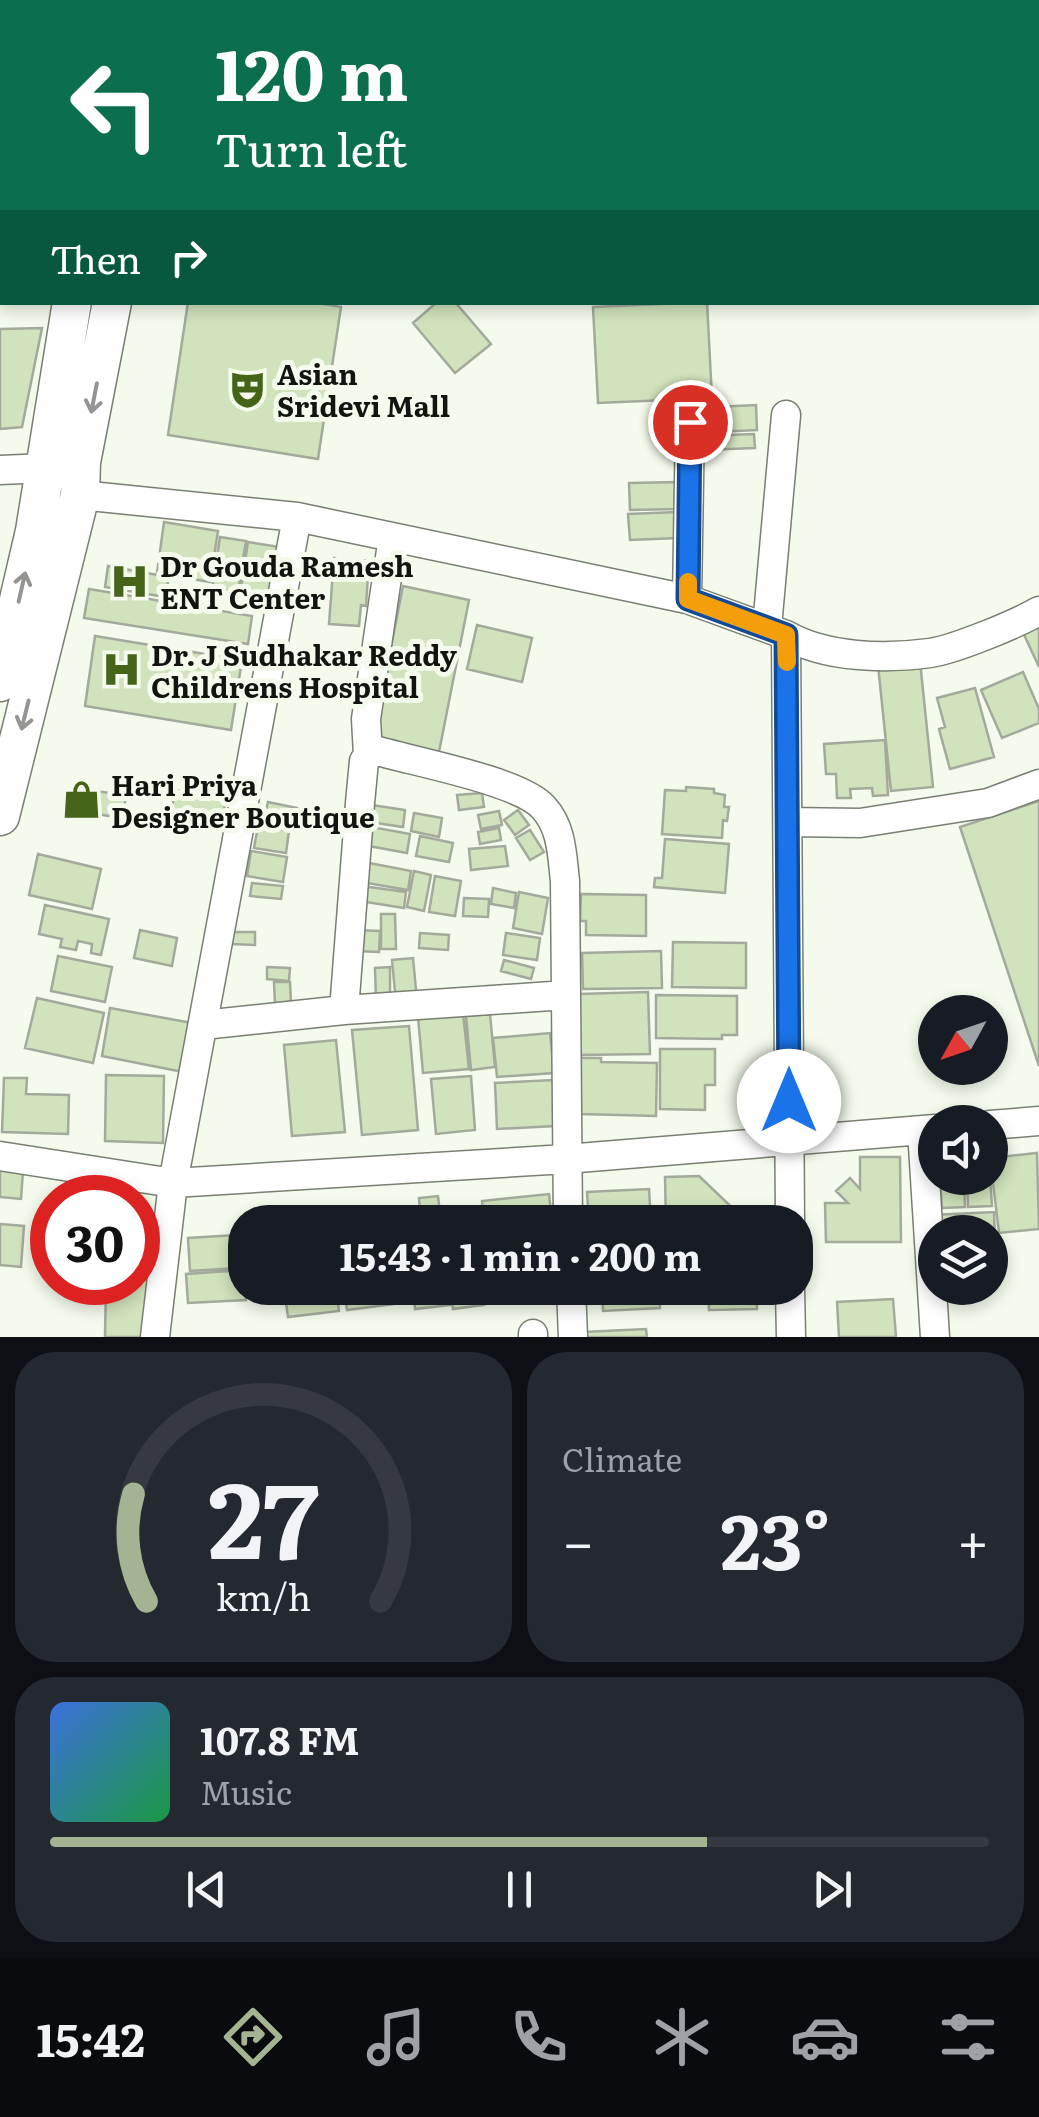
<!DOCTYPE html>
<html lang="en">
<head>
<meta charset="utf-8">
<style>
  body { margin:0; font-family:Literata,serif; background:#242831; color:#f1f3f6; height:100vh; display:flex; flex-direction:column; font-size:38px; white-space:nowrap }
  * { box-sizing:border-box; margin:0 }
  p { font-size:32px; color:#9ea1a6 }
  .icon { flex:none; width:55px; height:55px; fill:none; stroke:currentColor; stroke-width:2; stroke-linecap:round; stroke-linejoin:round }
  .map { position:relative; height:1337px; overflow:hidden }
  .details { display:flex; flex-direction:column; gap:15px; padding:15px; background:#0d0f14; flex:1 }
  .details>* { flex:none }
  .hud { position:absolute; left:0px; top:0px; width:1040px; height:305px; box-shadow:0 5px 15px #0003; background:#0b6e4f; color:#fff; overflow:hidden }
  .needle { width:65px; rotate:230deg }
  .tools { position:absolute; left:918px; top:995px; display:grid; gap:20px }
  .tools a { display:grid; place-items:center; width:90px; height:90px; border-radius:50%; background:#171b24; box-shadow:0 5px 15px #0003; font-size:50px }
  .speed { position:absolute; left:30px; top:1175px; display:flex; gap:20px; font-size:50px; font-weight:700; text-align:center }
  .speed>* { display:grid; place-content:center; width:130px; height:130px; border-radius:50%; background:#171b24; box-shadow:0 5px 15px #0003; line-height:1 }
  .speed .limit { border:15px solid #d22; background:#fff; color:#111 }
  .pin { position:absolute; display:grid; place-items:center; width:85px; height:85px; color:#fff; margin:-42px; border:5px solid #fff; border-radius:50%; box-shadow:0 2px 10px #0007 }
  .me { position:absolute; width:110px; margin:-55px; rotate:0deg; stroke-linejoin:round; filter:drop-shadow(0 0 8px #0008) }
  .turn { display:flex; align-items:center; gap:35px; height:210px; padding:0 50px; font-size:45px }
  .turn .icon { width:130px; height:130px; stroke-width:2.5 }
  .turn b { display:block; font-size:70px; line-height:85px }
  .then { display:flex; align-items:center; height:95px; padding:0 50px; background:#0003; gap:20px; font-size:38px }
  .big { font-size:75px; font-weight:700; line-height:1.1 }
  .details .card { flex:1; display:flex; flex-direction:column; justify-content:center; gap:15px; min-width:0; padding:0 35px; border-radius:40px; background:#242831 }
  .details .dial { align-items:center; gap:0 }
  .dial svg { height:260px; overflow:visible; fill:none; stroke:#363941; stroke-width:7; stroke-linecap:round; text-anchor:middle }
  .dial text { fill:#f1f3f6; stroke:none }
  .song { display:flex; align-items:center; gap:30px }
  .cover { width:120px; height:120px; border-radius:15px; background:linear-gradient(135deg,hsl(220 70% 55%),hsl(140 70% 35%)) }
  .played { height:10px; border-radius:5px; background:linear-gradient(90deg,#a4b392 70%,#363941 70%) }
  .keys { display:flex; justify-content:space-around; direction:ltr }
  .heat { display:flex; justify-content:space-between; align-items:center; font-size:55px; direction:ltr }
  .details .tiles { flex:1; display:grid; gap:15px; grid-template-columns:1fr 1fr }
  .card:last-child { grid-column:span 2 }
  .trip { position:absolute; left:228px; top:1205px; width:585px; height:100px; border-radius:40px; background:#171b24; box-shadow:0 5px 15px #0003; font-weight:700; line-height:100px; text-align:center }
  .tabs { display:flex; height:160px; justify-content:space-around; align-items:center; background:#090b0e; color:#9ea1a6 }
  .tabs .icon { width:70px; height:70px }
  .tabs .active { color:#a4b392 }
  .tabs b { font-size:45px; color:#f1f3f6 }
  .map>svg:first-child { display:block }
</style>
</head>
<body>
<div class="map">
<svg width="1039" height="1337" viewBox="0 0 1039 1337">
  <rect width="100%" height="100%" fill="#f4fbec"/>
  <path fill="#d0e3bc" stroke="#a3aa9c" stroke-width="2.5" d="M188,302H313L341,307L318,459L168,435Z
    M437,302H455L491,344L455,373L413,323Z
    M707,302L712,398L598,403L593,307Z
    M42,328L22,427L0,429V329Z
    M756,405L757,430L716,432L715,407Z
    M754,434L755,448L702,450L701,436Z
    M678,482L679,509L630,510L629,483Z
    M677,512L678,538L630,540L628,514Z
    M164,522L218,531L210,582L157,573Z
    M220,537L246,541L238,592L212,588Z
    M248,542L280,547L272,598L240,593Z
    M334,558L369,561L366,606L361,605L359,626L329,624Z
    M108,566L169,577L165,597L105,587Z
    M403,586L469,600L439,752L373,739Z
    M89,589L252,616L248,644L84,618Z
    M1039,619V667L1021,628Z
    M477,625L532,638L522,682L467,669Z
    M95,636L242,660L231,730L85,706Z
    M920,661L933,787L891,791L878,665Z
    M1023,672L1039,709V723L1002,738L981,690Z
    M975,688L994,757L950,769L939,729L945,727L937,698Z
    M885,740L888,795L873,796L872,788L850,789L851,798H837L836,774H826L824,744Z
    M686,787L714,789V793L725,795L724,807H729L727,821L723,820L722,838L662,834L665,790L686,791Z
    M72,788L126,795L123,818L69,810Z
    M175,790L226,798L221,828L170,820Z
    M482,793L484,807L459,810L457,795Z
    M1039,801V1066L960,827Z
    M268,802L297,808L293,830L263,823Z
    M372,805L405,810L403,827L369,822Z
    M518,810L529,825L515,835L504,820Z
    M499,811L502,825L481,829L478,815Z
    M414,813L442,818L439,837L411,831Z
    M258,826L289,831L286,853L254,848Z
    M366,826L410,834L407,853L363,845Z
    M499,828L501,840L480,844L478,832Z
    M530,830L544,852L530,860L516,838Z
    M420,836L453,843L449,862L416,856Z
    M665,839L729,844L725,893L654,887L655,878H662Z
    M505,846L508,866L471,870L469,849Z
    M251,851L287,857L283,882L247,876Z
    M38,854L101,869L92,909L29,895Z
    M364,862L411,871L408,890L361,882Z
    M414,871L431,875L424,911L407,907Z
    M435,876L461,881L455,916L429,912Z
    M252,883L283,886L281,899L250,896Z
    M362,886L406,892L404,908L360,901Z
    M493,888L516,893L514,908L491,904Z
    M519,892L548,898L542,934L513,928Z
    M581,894L646,895V936L586,935V921H580Z
    M464,898L489,899L488,917L463,916Z
    M45,905L109,919L101,955L91,953L92,944L78,941L76,950L60,947L62,939L39,934Z
    M381,914H395L396,949H381Z
    M140,930L177,938L172,966L134,958Z
    M357,930L380,931L379,952L356,951Z
    M232,932H255V945L232,944Z
    M420,933L449,935L448,950L419,948Z
    M506,933L540,938L537,960L503,955Z
    M673,942L746,943V988L672,987Z
    M661,951L662,988L583,989L582,953Z
    M58,956L112,967L105,1002L51,991Z
    M413,958L417,1000L396,1002L392,960Z
    M504,960L534,968L531,979L501,971Z
    M267,967L290,968L289,981L267,979Z
    M390,967V999L376,1000L375,968Z
    M274,982H290L291,1004H275Z
    M648,992L650,1054L580,1055L579,994Z
    M656,995L737,996V1035H722V1039L656,1038Z
    M37,998L104,1013L93,1063L25,1048Z
    M110,1008L192,1023L183,1072L102,1056Z
    M463,1013L469,1069L423,1073L418,1017Z
    M490,1014L495,1067L471,1070L466,1016Z
    M409,1026L418,1130L362,1135L352,1030Z
    M550,1033L554,1073L497,1077L493,1038Z
    M336,1040L345,1132L292,1136L284,1045Z
    M660,1049H715V1085H705V1110L660,1109Z
    M580,1058H601V1062L657,1063L656,1116L580,1114Z
    M106,1075L164,1076L163,1143L105,1141Z
    M471,1076L475,1130L436,1134L431,1079Z
    M4,1078H27L26,1094L69,1095L68,1134L2,1132Z
    M553,1080L555,1126L497,1129L495,1083Z
    M1037,1153L1039,1229L999,1233L990,1158Z
    M860,1157H900L901,1242H826L825,1203H848L836,1191L850,1178L860,1189Z
    M0,1169L23,1171L21,1199L0,1197Z
    M699,1176L744,1219V1222H666L665,1177Z
    M990,1176L992,1206L968,1207L967,1178Z
    M940,1178H964L965,1207L942,1208Z
    M649,1189L651,1222H589L587,1192Z
    M549,1194L552,1222H484L482,1201Z
    M438,1196L441,1222H405L404,1213L420,1211L419,1198Z
    M994,1212L995,1241H990V1232H935L932,1215Z
    M49,1215H52V1264L44,1262Z
    M0,1224L24,1226L21,1267L0,1265Z
    M236,1235L238,1268L190,1271L188,1238Z
    M244,1270L246,1300L188,1303L186,1274Z
    M138,1279H148L146,1337H105L106,1282H138Z
    M284,1288H336L339,1311L288,1317Z
    M344,1288H409L410,1302L347,1310Z
    M413,1288H449L451,1305L415,1309Z
    M450,1288H482L484,1305L453,1309Z
    M489,1288H559L560,1302L547,1303L546,1297L491,1303Z
    M602,1288H659L660,1308L603,1311Z
    M708,1288H756L757,1309L709,1310Z
    M893,1299L896,1337H839L837,1302Z
    M646,1329L647,1337H584V1332Z"/>
  <g fill="none" stroke-linecap="round" stroke-linejoin="round">
    <defs>
      <path id="street" d="M673,0V2
        M877,0L878,2
        M23,2L25,0
        M479,2V0
        M575,2V0
        M0,33L2,31
        M0,470L46,468
        M80,495L297,517L687,599L786,635L790,1222
        M687,599L690,422
        M767,627L786,415
        M786,635C826,658 885,659 930,653C956,649 1016,624 1039,611
        M368,755L366,719L393,537
        M788,822L860,823L988,803L1039,784
        M344,1010L360,803L364,761L368,755L378,751C416,762 519,781 543,807C562,827 562,855 565,881L568,1222
        M203,1025L344,1010L566,995
        M990,1125L1039,1121
        M922,1130L935,1337
        M0,1156L173,1183L566,1159L935,1129
        M571,1288L573,1337
        M790,1288L791,1337
        M155,1337L173,1183L297,517
        M533,1337V1334"/>
      <path id="secondary" d="M116,2L117,0
        M161,2V0
        M0,245H2
        M0,682L35,531L72,302
        M0,816L80,495L81,462L112,302"/>
    </defs>
    <use href="#street" stroke="#797f72" stroke-width="31"/>
    <use href="#secondary" stroke="#797f72" stroke-width="41"/>
    <use href="#street" stroke="#fff" stroke-width="28"/>
    <use href="#secondary" stroke="#fff" stroke-width="38"/>
  </g>
  <defs><path id="oneway-shaft" d="M-6 0H5M1.5-3L5.5 0L1.5 3" fill="none" stroke-width="1.6" stroke-linecap="round" stroke-linejoin="round" transform="scale(2.5)"/></defs>
  <g stroke="#949593">
    <use href="#oneway-shaft" transform="translate(94 398) rotate(101)"/>
    <use href="#oneway-shaft" transform="translate(22 587) rotate(-77)"/>
    <use href="#oneway-shaft" transform="translate(25 715) rotate(104)"/>
  </g>
  <g fill="none" stroke-linecap="round" stroke-linejoin="round">
    <defs>
      <path id="route" d="M690,422L688,599L786,635L789,1101"/>
    </defs>
    <use href="#route" stroke="#114b97" stroke-width="25"/>
    <use href="#route" stroke="#1a73e8" stroke-width="18"/>
    <path stroke="#f59e0b" stroke-width="18" d="M688,582V599L786,635L787,662"/>
  </g>
  <defs>
    <symbol id="theatre-bare" viewBox="-9 -9 18 18"><path d="M-5-5.5Q0-4 5-5.5V0Q5 5 0 6Q-5 5-5 0ZM-3.3-2.5H-1v1.5H-3.3ZM1-2.5H3.3v1.5H1ZM-2.8 1Q0 5.5 2.8 1Z" fill="#466417" stroke="#f4fbec" stroke-width="2.5" paint-order="stroke"/></symbol>
    <symbol id="hospital-bare" viewBox="-9 -9 18 18"><path d="M-5-5h3v3.5h4V-5h3V5h-3V1.5h-4V5h-3Z" fill="#466417" stroke="#f4fbec" stroke-width="2.5" paint-order="stroke"/></symbol>
    <symbol id="shop-bare" viewBox="-9 -9 18 18"><path d="M-5-2.5h2.3a2.7 3.5 0 0 1 5.4 0H5L5.5 6h-11ZM-1.5-2.5h3a1.5 2.3 0 0 0-3 0Z" fill="#466417" stroke="#f4fbec" stroke-width="2.5" paint-order="stroke"/></symbol>
  </defs>
  <g fill-rule="evenodd">
    <use href="#theatre-bare" x="220" y="362" width="55" height="55"/>
    <use href="#hospital-bare" x="102" y="554" width="55" height="55"/>
    <use href="#hospital-bare" x="94" y="642" width="55" height="55"/>
    <use href="#shop-bare" x="54" y="772" width="55" height="55"/>
  </g>
  <g text-anchor="middle" dominant-baseline="central" stroke-width="10" stroke-linejoin="round" paint-order="stroke">
    <g font-size="28" font-weight="bold" fill="#12140f" stroke="#f4fbec" text-anchor="start">
      <text x="277" y="373">Asian<tspan x="277" dy="32">Sridevi Mall</tspan></text>
      <text x="160" y="565">Dr Gouda Ramesh<tspan x="160" dy="32">ENT Center</tspan></text>
      <text x="151" y="654">Dr. J Sudhakar Reddy<tspan x="151" dy="32">Childrens Hospital</tspan></text>
      <text x="111" y="784">Hari Priya<tspan x="111" dy="32">Designer Boutique</tspan></text>
    </g>
  </g>
</svg>
<div class="tools">
<a><svg class="needle" viewBox="-14 -14 28 28"><path d="M0-13l5 13h-10z" fill="#e53935"/><path d="M0 13l5-13h-10z" fill="#9ea1a6"/></svg></a>
<a><svg class="icon" aria-label="sound" viewBox="0 0 24 24"><path d="M4 9h4l5-4v14l-5-4H4zM17 9q2 3 0 6"/></svg></a>
<a><svg class="icon" aria-label="layers" viewBox="0 0 24 24"><path d="M12 4l9 5-9 5-9-5zM3 14l9 5 9-5"/></svg></a>
</div>
<div class="speed"><div class="limit">30</div></div>
<div class="pin" style="left:690px;top:422px;background:#d93025"><svg class="icon" aria-label="arrive" viewBox="0 0 24 24"><path d="M6 21V4h12l-3 4 3 4H6"/></svg></div>
<svg class="me" style="left:789px;top:1101px" viewBox="-20 -20 40 40"><circle r="19" fill="#fff"/><path d="M0-13L10 11 0 6-10 11z" fill="#1a73e8"/></svg>
<div class="trip">15:43 · 1 min · 200 m</div>
<div class="hud">
<div class="turn"><svg class="icon" aria-label="left" viewBox="0 0 24 24"><path d="M17 20v-9H6M10 6l-5 5 5 5"/></svg><div><b>120 m</b>Turn left</div></div>
<div class="then">Then<svg class="icon" aria-label="right" viewBox="0 0 24 24"><path d="M7 20v-9h11M14 6l5 5-5 5"/></svg></div>
</div>
</div>
<section class="details">
<div class="tiles">
<div class="card dial"><svg viewBox="0 0 100 80">
<path d="M14 69A42 42 0 1 1 86 69"/>
<path d="M14 69A42 42 0 0 1 10 36" stroke="#a4b392"/>
<text x="50" y="56" font-size="32" font-weight="700">27</text>
<text x="50" y="72" font-size="11">km/h</text>
</svg></div>
<div class="card"><p>Climate</p>
<div class="heat"><a>−</a><b class="big">23°</b><a>+</a></div>
</div>
<div class="card">
<div class="song"><i class="cover"></i><div><b>107.8 FM</b><p>Music</p></div></div>
<div class="played"></div>
<div class="keys"><svg class="icon" aria-label="previous" viewBox="0 0 24 24"><path d="M18 5L8 12l10 7zM5 5v14"/></svg><svg class="icon" aria-label="pause" viewBox="0 0 24 24"><path d="M8 5v14M16 5v14"/></svg><svg class="icon" aria-label="next" viewBox="0 0 24 24"><path d="M6 5l10 7-10 7zM19 5v14"/></svg></div>
</div>
</div>
</section>
<nav class="tabs">
<b>15:42</b>
<svg class="icon active" aria-label="directions" viewBox="0 0 24 24"><path d="M12 3l9 9-9 9-9-9zM9 14v-3h6M13 9l2 2-2 2"/></svg>
<svg class="icon" aria-label="music" viewBox="0 0 24 24"><path d="M9 18V5l10-2v13"/><circle cx="6" cy="18" r="3"/><circle cx="16" cy="16" r="3"/></svg>
<svg class="icon" aria-label="phone" viewBox="0 0 24 24"><path d="M5 4h4l2 5-3 2q2 4 5 5l2-3 5 2v4C11 20 4 13 5 4z"/></svg>
<svg class="icon" aria-label="climate" viewBox="0 0 24 24"><path d="M12 3v18M4 7l16 10M4 17L20 7"/></svg>
<svg class="icon" aria-label="car" viewBox="0 0 24 24"><path d="M5 17H2v-5l4-1 3-4h7l3 4 3 1v5h-3M9 17h6M6 11h13"/><circle cx="7" cy="17" r="2"/><circle cx="17" cy="17" r="2"/></svg>
<svg class="icon" aria-label="filters" viewBox="0 0 24 24"><path d="M4 7h16M4 17h16"/><circle cx="9" cy="7" r="2"/><circle cx="15" cy="17" r="2"/></svg>
</nav>
</body>
</html>
